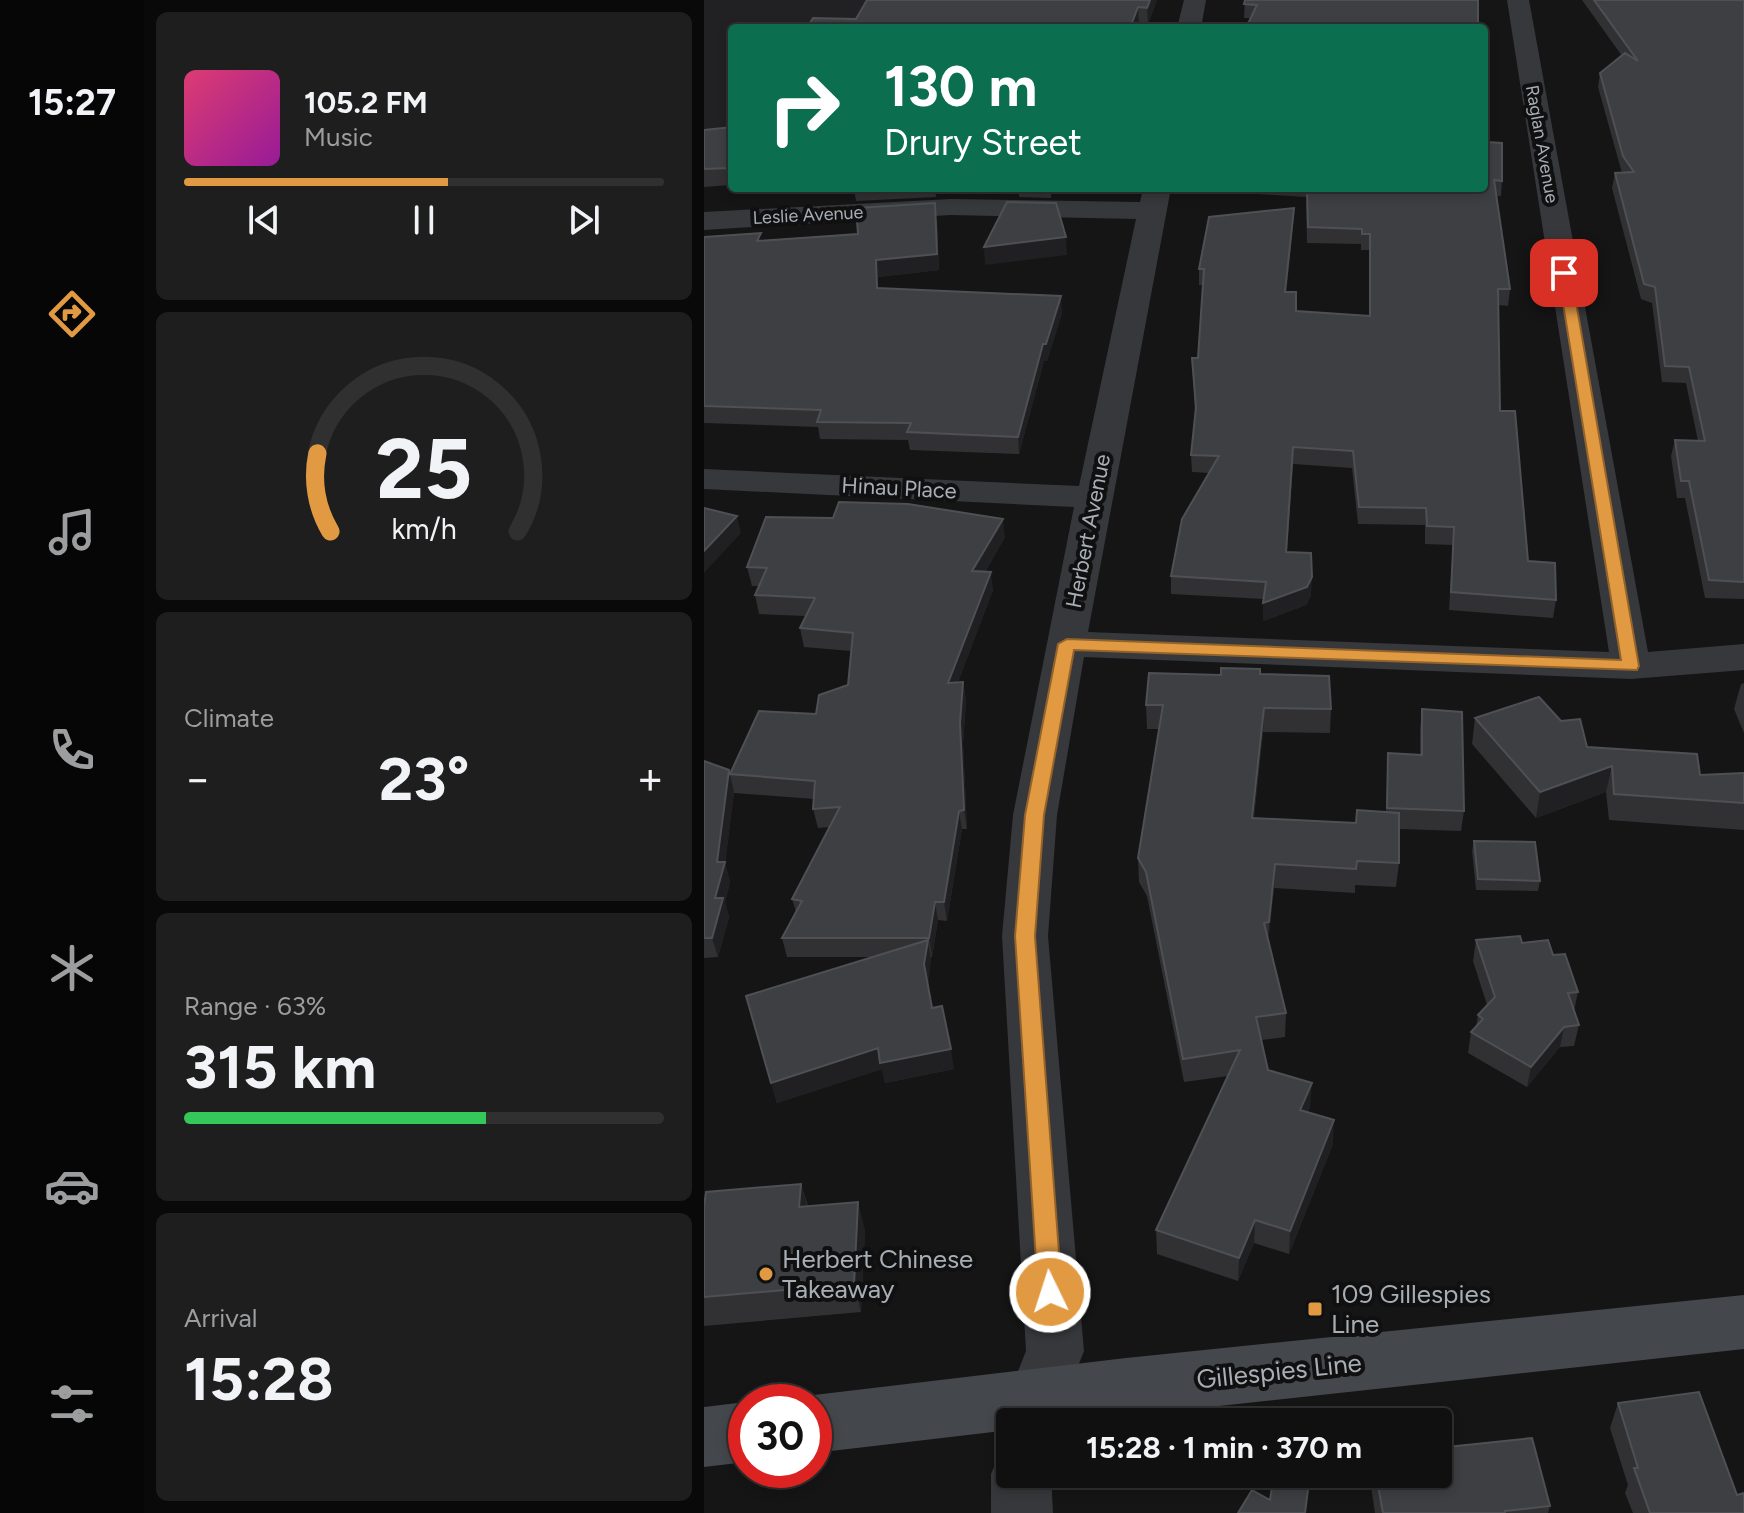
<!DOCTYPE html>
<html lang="en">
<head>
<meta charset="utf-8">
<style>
  body { margin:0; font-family:Figtree,sans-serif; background:#1e1e1e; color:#f1f3f6; height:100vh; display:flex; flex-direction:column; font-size:30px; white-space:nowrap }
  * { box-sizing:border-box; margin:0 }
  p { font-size:26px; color:#9c9d9f }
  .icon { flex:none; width:44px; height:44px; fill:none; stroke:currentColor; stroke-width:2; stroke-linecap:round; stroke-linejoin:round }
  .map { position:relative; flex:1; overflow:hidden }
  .drawer { display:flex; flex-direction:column; gap:12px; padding:12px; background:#090909; width:560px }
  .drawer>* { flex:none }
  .top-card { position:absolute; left:24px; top:24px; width:760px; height:168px; border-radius:8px; box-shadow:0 4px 12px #0003,0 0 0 2px #303030; background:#0b6e4f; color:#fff; overflow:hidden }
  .speed { position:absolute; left:24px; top:1384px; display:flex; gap:16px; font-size:40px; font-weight:700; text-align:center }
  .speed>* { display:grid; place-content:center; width:104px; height:104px; border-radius:50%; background:#101010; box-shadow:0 4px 12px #0003,0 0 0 2px #303030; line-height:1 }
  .speed .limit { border:12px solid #d22; background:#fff; color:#111 }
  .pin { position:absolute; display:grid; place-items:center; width:68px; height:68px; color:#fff; margin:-34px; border-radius:16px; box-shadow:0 4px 12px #0006 }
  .me { position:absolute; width:88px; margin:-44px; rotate:356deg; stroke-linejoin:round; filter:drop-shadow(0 0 6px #0008) }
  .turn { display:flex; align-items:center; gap:28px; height:168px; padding:0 24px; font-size:36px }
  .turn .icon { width:104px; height:104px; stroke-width:2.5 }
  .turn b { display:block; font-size:56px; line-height:68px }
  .big { font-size:60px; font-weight:700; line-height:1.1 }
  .drawer .widget { flex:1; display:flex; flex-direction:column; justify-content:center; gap:12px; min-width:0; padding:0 28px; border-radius:12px; background:#1e1e1e }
  .drawer .dial { align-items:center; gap:0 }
  .dial svg { height:208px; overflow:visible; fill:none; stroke:#303030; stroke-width:7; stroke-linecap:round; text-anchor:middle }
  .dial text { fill:#f1f3f6; stroke:none }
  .song { display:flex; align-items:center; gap:24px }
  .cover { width:96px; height:96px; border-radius:12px; background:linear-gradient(135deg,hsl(340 70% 55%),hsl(300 70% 35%)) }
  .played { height:8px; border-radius:4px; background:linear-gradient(90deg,#e19942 55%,#303030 55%) }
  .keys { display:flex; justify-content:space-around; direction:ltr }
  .heat { display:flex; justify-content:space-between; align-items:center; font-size:44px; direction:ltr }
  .charge { height:12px; border-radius:6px; background:linear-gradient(90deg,#34c759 63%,#303030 0) }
  .trip { position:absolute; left:292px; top:1408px; width:456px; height:80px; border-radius:8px; background:#101010; box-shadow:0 4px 12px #0003,0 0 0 2px #303030; font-weight:700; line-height:80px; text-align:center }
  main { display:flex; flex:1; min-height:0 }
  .tab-bar { display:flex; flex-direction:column; width:144px; justify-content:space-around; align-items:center; background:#060606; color:#9c9d9f }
  .tab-bar .icon { width:56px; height:56px }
  .tab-bar .selected { color:#e19942 }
  .tab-bar b { font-size:36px; color:#f1f3f6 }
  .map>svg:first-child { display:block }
</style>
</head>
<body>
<main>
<nav class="tab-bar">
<b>15:27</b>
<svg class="icon selected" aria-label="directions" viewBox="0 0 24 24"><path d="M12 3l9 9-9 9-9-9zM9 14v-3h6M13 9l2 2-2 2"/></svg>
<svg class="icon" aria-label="music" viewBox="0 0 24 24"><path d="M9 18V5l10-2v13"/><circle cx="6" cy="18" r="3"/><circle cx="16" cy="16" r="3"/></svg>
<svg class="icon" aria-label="phone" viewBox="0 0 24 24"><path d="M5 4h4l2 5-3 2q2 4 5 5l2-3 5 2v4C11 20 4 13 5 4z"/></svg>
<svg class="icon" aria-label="climate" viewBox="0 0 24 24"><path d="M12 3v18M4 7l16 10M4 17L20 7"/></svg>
<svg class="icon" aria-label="car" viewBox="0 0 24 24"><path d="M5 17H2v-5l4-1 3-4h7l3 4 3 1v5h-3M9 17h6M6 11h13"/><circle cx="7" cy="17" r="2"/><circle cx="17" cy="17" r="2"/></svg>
<svg class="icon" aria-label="filters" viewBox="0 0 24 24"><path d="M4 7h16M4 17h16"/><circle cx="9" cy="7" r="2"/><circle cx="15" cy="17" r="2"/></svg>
</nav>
<section class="drawer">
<div class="widget">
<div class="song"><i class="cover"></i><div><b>105.2 FM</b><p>Music</p></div></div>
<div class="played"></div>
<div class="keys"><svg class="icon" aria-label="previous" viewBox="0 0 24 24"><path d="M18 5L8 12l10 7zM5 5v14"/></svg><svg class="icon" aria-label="pause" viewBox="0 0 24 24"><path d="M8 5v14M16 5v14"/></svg><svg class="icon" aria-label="next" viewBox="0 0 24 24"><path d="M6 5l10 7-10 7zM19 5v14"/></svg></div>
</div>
<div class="widget dial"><svg viewBox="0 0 100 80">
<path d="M14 69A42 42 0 1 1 86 69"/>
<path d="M14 69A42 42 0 0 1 9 39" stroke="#e19942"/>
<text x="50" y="56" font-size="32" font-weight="700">25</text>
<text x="50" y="72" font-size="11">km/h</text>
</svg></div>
<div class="widget"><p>Climate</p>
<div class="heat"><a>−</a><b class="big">23°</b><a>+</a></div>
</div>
<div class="widget"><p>Range · 63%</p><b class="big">315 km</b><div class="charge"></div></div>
<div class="widget"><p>Arrival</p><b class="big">15:28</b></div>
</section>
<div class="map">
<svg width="1040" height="1513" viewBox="0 0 1040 1513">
  <rect width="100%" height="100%" fill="#151516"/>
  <path fill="#212123" d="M0,0H334L320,28H28V139L0,140Z"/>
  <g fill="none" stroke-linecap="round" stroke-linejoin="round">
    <path fill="#36383b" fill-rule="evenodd" d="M480,0H502L497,28H473Z
      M803,0H825L944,652L1040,644V670L927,679L380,657L353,815L344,936L380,1351L352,1422H306V1443L302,1442L294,1422L322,1351L298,936L309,815L370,507L0,489V469L375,486L432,219L247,215L0,230V212L247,199L436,202L439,188H467L384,632L905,652Z
      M306,1449V1474H347L349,1513H287V1474L296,1453Z"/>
    <path fill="#44474b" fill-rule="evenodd" d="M1040,1295V1349L369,1422H306V1430L110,1453V1402H91L110,1395L422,1358Z
      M42,1402V1462L0,1467V1407Z"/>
  </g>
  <path fill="#313134" d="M453,0L444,24L152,19Z
    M541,0L774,28L540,18Z
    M878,0H1040V599L1001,598L981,498H973L967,456L971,440L994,441L982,383L958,382L948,303L937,299L908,188L911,173H918L894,87L896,73L918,56Z
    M28,127V188H60L28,190L27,185L0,187V130Z
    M783,142L798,181L797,196H792L806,289L804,306L794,305L796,411L824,561L852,600L849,618L745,610L749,545L721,544V525L654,524L648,468L589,464L583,552L607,595L602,605L559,621L560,599L467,594V576L505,473L488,472L487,455L491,413L488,358H494L499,285H495V269L589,224L582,292L592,311L665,316V250H657V244L603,243L602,197L521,192V188H780Z
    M150,188H231L232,197L152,201Z
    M315,188H347V198L315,197Z
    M233,219L235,270L174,277V288L358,313L343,361H340L315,454L206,450L204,440L116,439L114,427L0,423V237L58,240L154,234Z
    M301,537L281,572L289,590L254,682H259L262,701L259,742L263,829H258L243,921L234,920L228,957H227L224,984L228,1008L250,1069L181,1083L178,1069L73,1103L42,996L168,957H83L78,938L92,912L88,899L126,827L114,828L109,809L110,799L30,793V792L21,863L26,882L21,902L25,917L14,957L0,958V761L25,770L26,773L112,714L144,685L147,651L100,647L96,628L102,616L55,614L51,595L55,586H48L43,567Z
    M556,674L627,709L626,733L559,732L550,818L652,823L682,812L684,753L716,755V730L718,709L760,811L757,831L695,829V863L692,887L651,885V893L570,888L564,942L582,1013L581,1037L557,1040L564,1070L606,1107L604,1112L629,1144L585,1254L550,1243L534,1281L453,1254L452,1230L524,1076L480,1082L443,896L435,882L434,858L455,729H443L442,705L517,675Z
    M1040,683V733L1030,709L1037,684Z
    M771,718L857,721L883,747L996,775L1040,773V830L905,820L902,792L832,818L768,744Z
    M770,841L836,881L834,891L772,890L768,851Z
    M772,940L818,943L849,955L874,992L870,1011L875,1025L870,1046L856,1047L823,1087L764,1053L767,1032L772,1027L774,1015L783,1005L769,961Z
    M97,1184L104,1206L161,1230L157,1312L0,1326V1207Z
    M914,1403L1040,1513H929L921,1493L924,1485L906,1428Z
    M666,1474H734L846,1506L844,1513H671L666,1480Z"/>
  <path fill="#202022" d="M446,0H453L444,24L443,8Z
    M434,7L435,23L433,28H426Z
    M231,203L235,270L174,277L175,305L173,288L172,260Z
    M590,208L589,224L581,309V292Z
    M362,237L363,255L281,265L280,247Z
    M357,296L358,313L343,361H340L315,454L314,437L339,344Z
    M33,516L37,533L0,573V551Z
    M299,519L301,537L270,590L268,571Z
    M287,572L289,590L247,701L244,683Z
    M608,577L607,595L602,605L559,621V603Z
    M259,682L262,701L259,742L263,829L260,810L256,723Z
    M560,708L559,732L547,842L548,818Z
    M908,766L902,792L832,818L836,792Z
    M25,770L30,792L21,863L26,882L21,902L25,917L14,957L8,938L13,862Z
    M255,811L258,829L243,921L240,902Z
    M571,864L570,888L564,946L565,922Z
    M231,902L234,920L228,957L225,938Z
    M224,940L227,960L224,984L220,964Z
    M860,1027L856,1047L823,1087L827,1067Z
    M174,1048L247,1049L250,1069L181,1083L178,1069L73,1103L67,1083Z
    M608,1083L606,1107L595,1133L596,1110Z
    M630,1120L629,1144L585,1254L586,1231Z
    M97,1184L105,1213L95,1207Z
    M154,1202L161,1230L157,1312L150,1284Z
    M551,1220L550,1243L534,1281L535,1258Z"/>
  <path fill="#3e3f42" stroke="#4e5054" stroke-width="2" d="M163,0H446L443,8L434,7L426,28H103L109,18L152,19Z
    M541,0H774V28H542L553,5L540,4Z
    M890,0H1040V582L1005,580L985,481H977L971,440L1001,441L985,367L961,366L951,287L940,284L911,173L930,172L919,156L896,73L921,53L934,61Z
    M780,74L783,142L798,143V181L790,180L806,289H794L796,411H811L824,561L851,563L852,600L747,592L750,527L723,526L722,508L655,507L649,451L589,447L582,552L607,553L608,577L603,587L559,603L562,582L467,576L478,519L515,456L487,455L492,407L488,358H494L500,269H495L505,217L590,208L581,292H592V311L666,316V234H658V229L604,227L603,188H780Z
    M28,127V172H25V168L0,169V130Z
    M303,202L352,203L362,237L280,247Z
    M231,203L233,254L172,260L173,288L357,296L342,344H339L314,437L203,432L207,423L113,422L117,410L0,406V237L57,233L53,241L154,234L152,208Z
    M135,502L204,504L299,519L268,571L287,572L244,683L259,682L256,723L260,810L255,811L240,902H231L225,938H78L98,901L88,899L136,807L109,809L111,781L26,774L55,711L112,714L115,695L144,685L149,633L96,628L111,598L51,595L63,568L43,567L62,517L129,518Z
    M0,508L33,516L0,551Z
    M517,668L556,669V674L625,676L627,709L560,708L548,818L652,823L653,810L695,813V863L653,861L652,869L571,864L565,922L560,923L582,1013L552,1017L564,1070L608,1083L596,1110L630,1120L586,1231L551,1220L535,1258L452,1230L536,1050L479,1059L442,872L434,858L459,705H442L445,673L517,675Z
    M835,697L857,721L876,719L883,747L993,754L996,775L1040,773V803L910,794L908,766L836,792L771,718Z
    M718,709L758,712L760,811L683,808L684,753L718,755Z
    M0,761L25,770L13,862H21L11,898H19L8,938H0Z
    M770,841L831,842L836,881L774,879Z
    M816,936L818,943L844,940L849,955L861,954L874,992L864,993L875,1025L860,1027L827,1067L767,1032L779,1019L774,1015L791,997L772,940Z
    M224,940L220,964L228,1008L238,1006L247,1049L176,1063L174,1048L67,1083L42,996Z
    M97,1184L95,1207L154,1202L150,1284L0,1297V1207L2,1192Z
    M995,1392L1033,1495L1040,1493V1513H946L930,1468H934L914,1403Z
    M828,1438L846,1506L801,1511V1513H679L672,1474H734V1448Z
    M570,1474H606L601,1513H534L548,1490L566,1500Z"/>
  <path fill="#e19942" stroke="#92632b" stroke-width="2" d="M860,269L867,273L935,666L933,670L370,650L340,815L331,936L358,1292L355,1300L346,1303L338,1300L334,1292L311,936L321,815L354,644L363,639L917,660L854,273Z"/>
  <g fill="#e19942" stroke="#101011" stroke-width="3">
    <circle cx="62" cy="1274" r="8"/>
    <rect x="603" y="1301" width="16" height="16" rx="4"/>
  </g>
  <g text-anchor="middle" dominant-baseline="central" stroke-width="8" stroke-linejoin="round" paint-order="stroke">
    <g font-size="18" fill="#a8aeb5" stroke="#101011">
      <text transform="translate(838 144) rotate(80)">Raglan Avenue</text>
      <text transform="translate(104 215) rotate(-3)">Leslie Avenue</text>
    </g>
    <g font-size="22" fill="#a8aeb5" stroke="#101011">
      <text transform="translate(195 488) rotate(3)">Hinau Place</text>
      <text transform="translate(384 531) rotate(-79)">Herbert Avenue</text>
    </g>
    <g font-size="26" fill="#a8aeb5" stroke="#101011" text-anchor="start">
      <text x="78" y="1259">Herbert Chinese<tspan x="78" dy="30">Takeaway</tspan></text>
      <text x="627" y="1294">109 Gillespies<tspan x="627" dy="30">Line</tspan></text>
    </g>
    <g font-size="26" fill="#a8aeb5" stroke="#101011">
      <text transform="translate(575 1371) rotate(-6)">Gillespies Line</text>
    </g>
  </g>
</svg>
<div class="speed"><div class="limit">30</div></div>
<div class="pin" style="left:860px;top:273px;background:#d93025"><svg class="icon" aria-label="arrive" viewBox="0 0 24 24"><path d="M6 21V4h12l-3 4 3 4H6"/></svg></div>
<svg class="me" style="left:346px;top:1292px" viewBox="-20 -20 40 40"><circle r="17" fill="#e19942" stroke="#fff" stroke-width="3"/><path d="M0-11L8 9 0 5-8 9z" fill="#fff"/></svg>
<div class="trip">15:28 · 1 min · 370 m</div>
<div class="top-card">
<div class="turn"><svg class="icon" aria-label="right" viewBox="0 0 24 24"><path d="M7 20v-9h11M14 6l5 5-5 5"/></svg><div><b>130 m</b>Drury Street</div></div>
</div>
</div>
</main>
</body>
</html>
